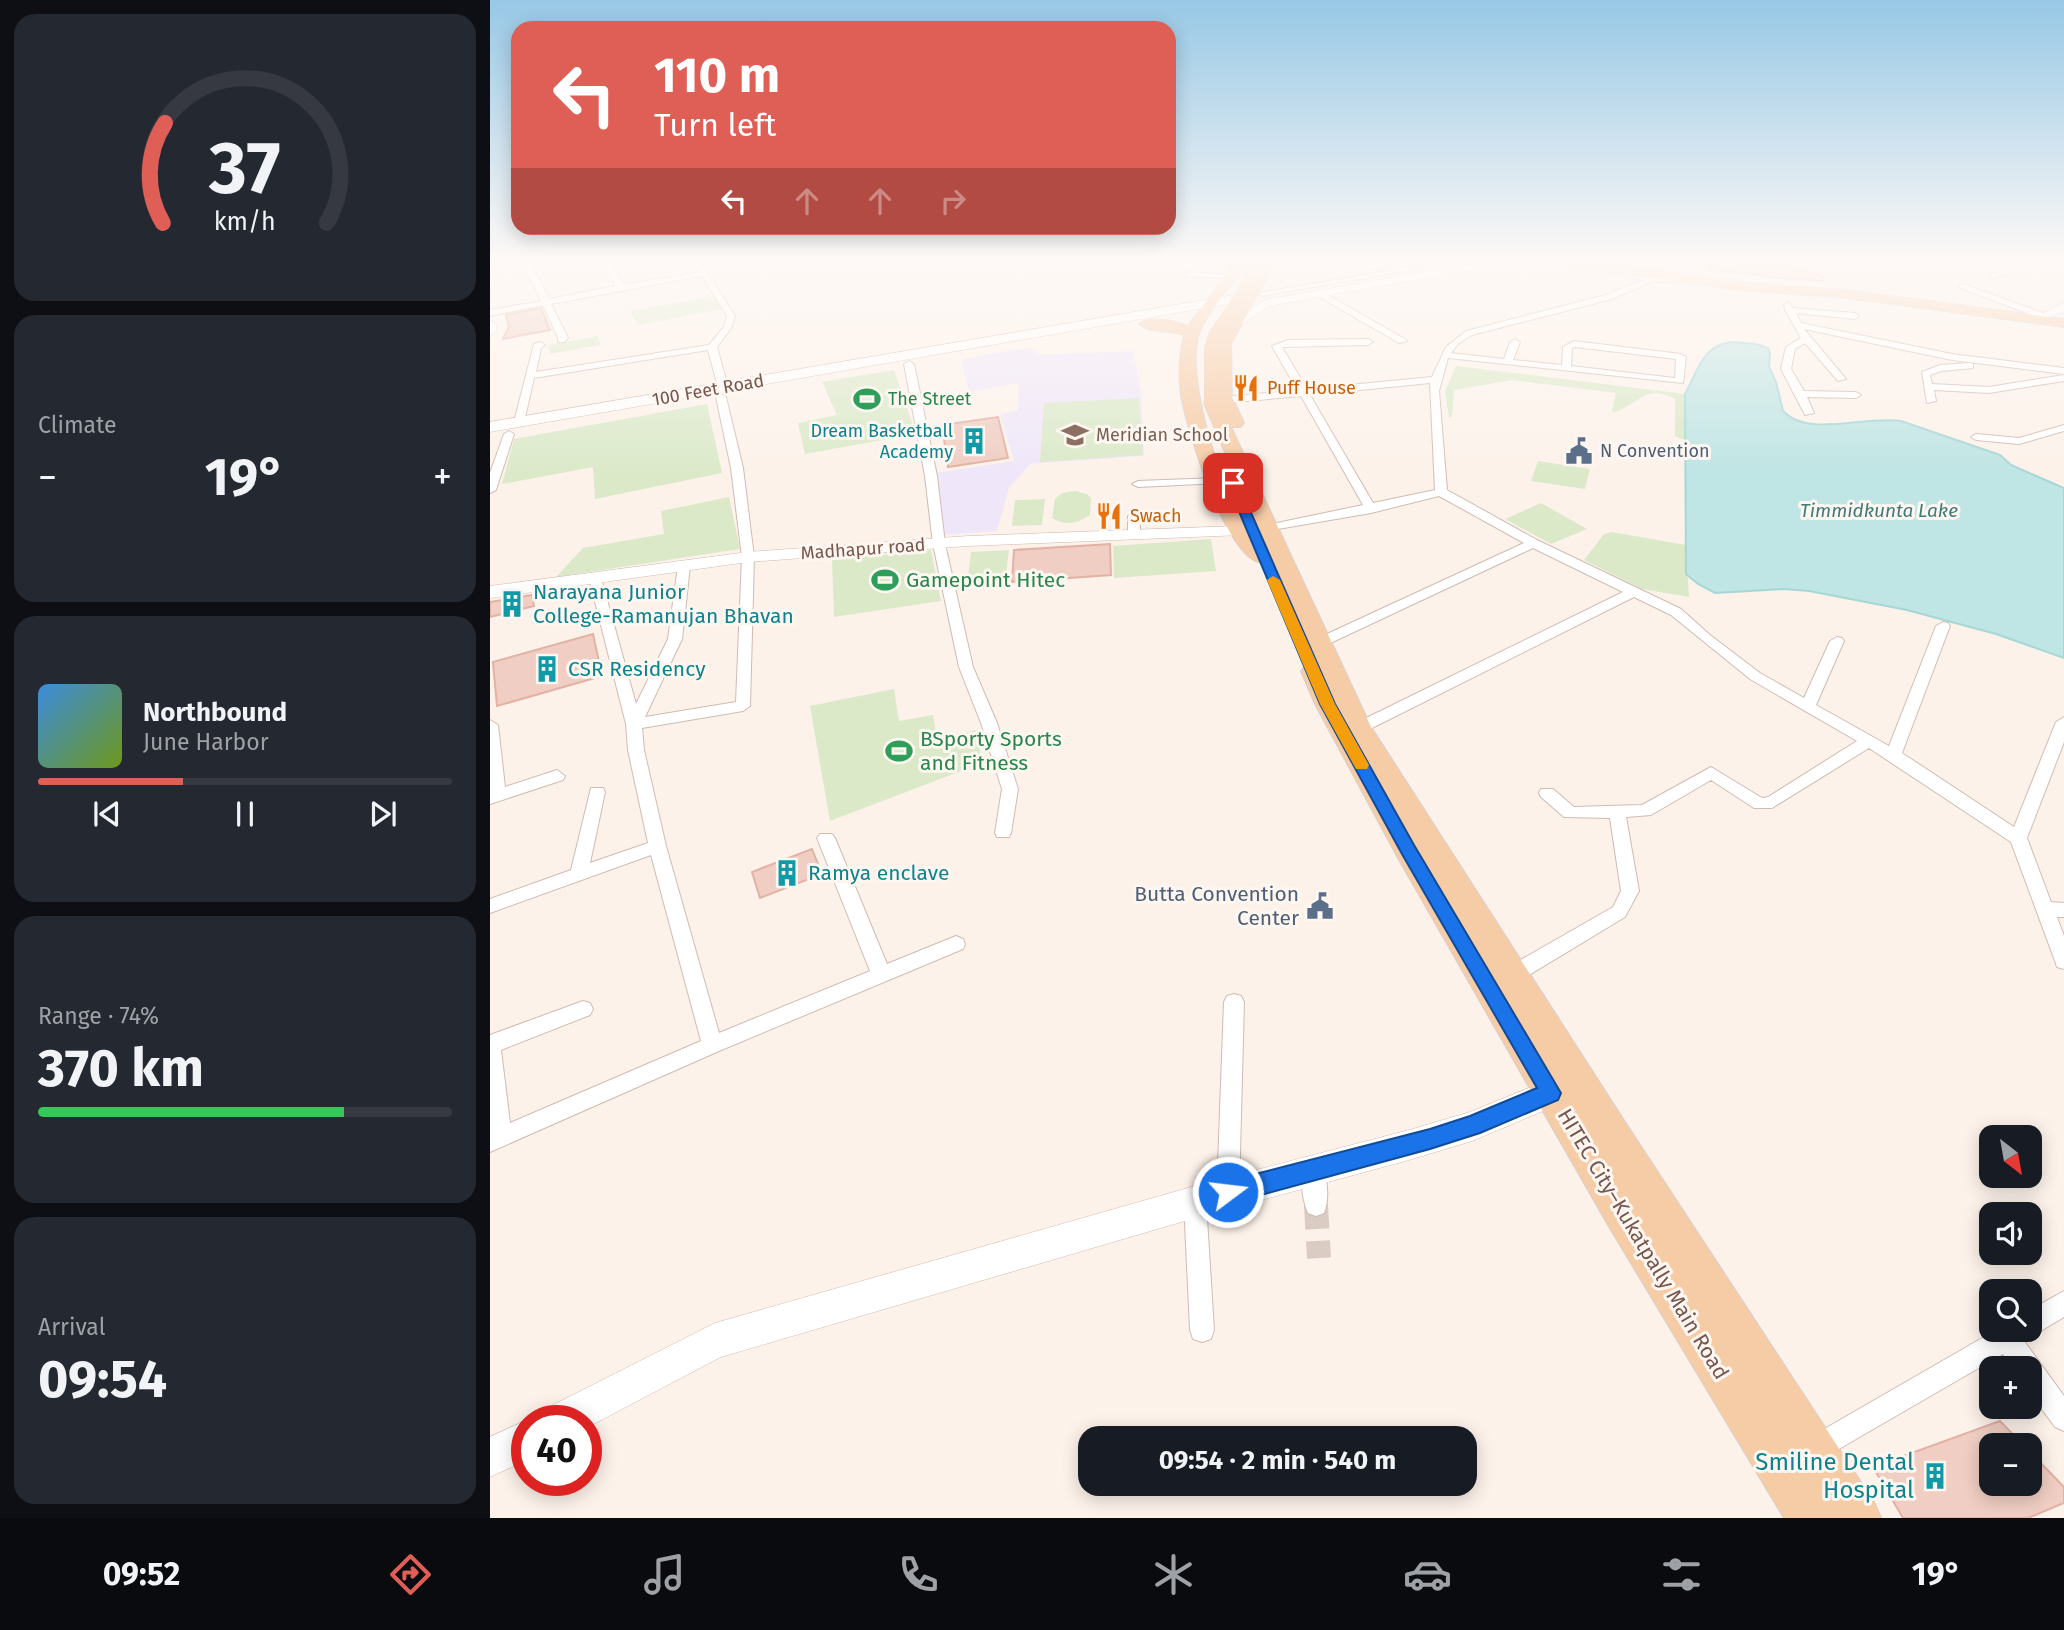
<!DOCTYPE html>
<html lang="en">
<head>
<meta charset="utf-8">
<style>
  body { margin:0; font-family:"Fira Sans",sans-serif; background:#242831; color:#f1f3f6; height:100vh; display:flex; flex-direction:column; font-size:26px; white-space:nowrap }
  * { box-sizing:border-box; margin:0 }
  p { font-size:23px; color:#9ea1a6 }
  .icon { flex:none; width:38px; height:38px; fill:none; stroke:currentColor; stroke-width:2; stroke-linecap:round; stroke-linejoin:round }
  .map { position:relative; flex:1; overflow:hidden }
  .sheet { display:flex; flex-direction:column; gap:14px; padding:14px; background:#0d0f14; width:490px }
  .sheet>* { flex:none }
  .banner { position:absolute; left:21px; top:21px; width:665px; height:214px; border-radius:21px; box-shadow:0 4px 18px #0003; background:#df5e56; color:#fff; overflow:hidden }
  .needle { width:46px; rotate:149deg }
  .fabs { position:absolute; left:1489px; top:1125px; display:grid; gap:14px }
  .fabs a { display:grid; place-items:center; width:63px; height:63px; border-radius:14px; background:#171b24; box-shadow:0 4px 18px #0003; font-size:35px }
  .speed { position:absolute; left:21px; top:1405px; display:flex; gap:14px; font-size:35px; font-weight:700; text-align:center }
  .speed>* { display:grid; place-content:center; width:91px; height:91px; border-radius:50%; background:#171b24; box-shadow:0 4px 18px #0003; line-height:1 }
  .speed .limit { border:10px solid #d22; background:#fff; color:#111 }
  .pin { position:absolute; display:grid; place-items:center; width:60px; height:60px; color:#fff; margin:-30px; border-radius:14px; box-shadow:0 4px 10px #0006 }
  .me { position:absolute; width:77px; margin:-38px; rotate:75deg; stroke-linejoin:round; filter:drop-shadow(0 0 5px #0008) }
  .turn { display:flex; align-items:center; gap:24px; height:147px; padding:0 28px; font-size:32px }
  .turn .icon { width:91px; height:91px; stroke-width:2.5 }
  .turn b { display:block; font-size:49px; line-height:60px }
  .lanes { display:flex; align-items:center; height:66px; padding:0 28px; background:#0003; justify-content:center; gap:35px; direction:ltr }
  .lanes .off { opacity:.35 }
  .big { font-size:52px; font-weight:700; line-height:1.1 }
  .sheet .card { flex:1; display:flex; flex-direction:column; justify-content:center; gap:10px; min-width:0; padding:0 24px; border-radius:21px; background:#242831 }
  .sheet .dial { align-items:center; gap:0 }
  .dial svg { height:182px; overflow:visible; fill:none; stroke:#363941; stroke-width:7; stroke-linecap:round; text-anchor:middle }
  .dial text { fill:#f1f3f6; stroke:none }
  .song { display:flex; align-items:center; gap:21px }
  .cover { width:84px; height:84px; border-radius:10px; background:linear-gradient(135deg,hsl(210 70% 55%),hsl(80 70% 35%)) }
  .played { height:7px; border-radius:4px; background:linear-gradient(90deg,#df5e56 35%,#363941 35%) }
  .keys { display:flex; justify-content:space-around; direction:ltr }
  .heat { display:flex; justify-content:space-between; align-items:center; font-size:38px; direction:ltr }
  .charge { height:10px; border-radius:5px; background:linear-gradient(90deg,#34c759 74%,#363941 0) }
  .trip { position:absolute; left:588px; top:1426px; width:399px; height:70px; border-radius:21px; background:#171b24; box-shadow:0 4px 18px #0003; font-weight:700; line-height:70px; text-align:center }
  .tabs { display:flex; height:112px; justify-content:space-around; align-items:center; background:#090b0e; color:#9ea1a6 }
  .tabs .icon { width:49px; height:49px }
  .tabs .active { color:#df5e56 }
  .tabs b { font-size:32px; color:#f1f3f6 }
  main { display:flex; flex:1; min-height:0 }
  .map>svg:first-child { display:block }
</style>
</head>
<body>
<main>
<section class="sheet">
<div class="card dial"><svg viewBox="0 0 100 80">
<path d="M14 69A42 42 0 1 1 86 69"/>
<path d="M14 69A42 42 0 0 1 15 25" stroke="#df5e56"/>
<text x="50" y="56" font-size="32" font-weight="700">37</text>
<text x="50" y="72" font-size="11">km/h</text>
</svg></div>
<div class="card"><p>Climate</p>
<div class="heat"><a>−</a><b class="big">19°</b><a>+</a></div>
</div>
<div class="card">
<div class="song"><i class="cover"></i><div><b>Northbound</b><p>June Harbor</p></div></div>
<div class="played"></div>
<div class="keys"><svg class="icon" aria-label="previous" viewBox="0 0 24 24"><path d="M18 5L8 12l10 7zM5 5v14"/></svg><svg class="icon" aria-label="pause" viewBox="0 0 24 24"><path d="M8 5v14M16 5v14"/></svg><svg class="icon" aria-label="next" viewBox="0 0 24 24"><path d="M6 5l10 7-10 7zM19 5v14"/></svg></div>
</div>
<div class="card"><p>Range · 74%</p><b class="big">370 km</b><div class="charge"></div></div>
<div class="card"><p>Arrival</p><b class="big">09:54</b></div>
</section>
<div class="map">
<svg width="1574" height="1518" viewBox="0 0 1574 1518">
  <rect width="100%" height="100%" fill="#fcf2ea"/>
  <path fill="#efe7f9" d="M540,347L550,355L643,351L651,392L654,456L540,464L519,488L507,531L452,535L446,473L524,461L510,414L528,410L529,383L479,392L471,359Z"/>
  <path fill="#dbe9c9" d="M229,295L238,308L148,325L140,311Z
    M108,336L110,345L60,354L58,345Z
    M966,366L1195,394V440L1185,436V399C1155,383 1148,405 1125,412L1122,411L1126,393L1022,380L964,390L962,417H959L955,392Z
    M404,370L426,434L315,454L308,423L347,415L332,382Z
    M649,398L653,455L550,462L554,403Z
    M217,404L232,473L105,499L103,467L12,484L24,439Z
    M1048,461L1100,469L1095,489L1041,481Z
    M585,491L597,494L601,498L600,515C587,524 575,526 562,518L565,499L572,493Z
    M239,497L250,549L66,577L93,548L174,534L171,511Z
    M555,499L552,525L522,526L525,500Z
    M1051,503L1097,529L1061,544L1015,519Z
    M1121,532L1196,545L1199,597L1152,589L1094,560L1114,534Z
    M721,539L726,571L624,578L623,546Z
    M441,550L451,601L344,617L342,560Z
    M519,550L515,581L477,584L481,552Z
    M404,689L409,721L443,715L447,739L487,730L492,763L340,821L320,706Z"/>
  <path fill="#bfe5e4" stroke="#a6d7d6" stroke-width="2" d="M1242,342L1266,344L1278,348L1280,353L1279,367L1286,382L1293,411C1318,438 1375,415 1411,421L1510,455L1521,465L1574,488V658L1506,634L1417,610L1319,591L1294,589L1225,593L1208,584L1196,574L1195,394C1208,371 1212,345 1242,342Z"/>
  <path fill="#f0cec3" stroke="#e2b2a4" stroke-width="2" d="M1219,261H1287L1334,277L1333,281L1292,278L1219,269Z
    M51,308L60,330L13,339L19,327L16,315Z
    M508,417L518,458L458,467L452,425Z
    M620,544L621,575L522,582L524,550Z
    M42,595L44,606L0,617V602Z
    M103,634L112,676L7,706L3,662Z
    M322,849L332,874L270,898L262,872Z
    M1510,1421L1534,1446H1502V1484H1540V1452L1574,1487V1503L1538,1518H1413L1383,1467Z"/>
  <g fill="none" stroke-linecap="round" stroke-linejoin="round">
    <path stroke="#dacbc3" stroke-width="24" stroke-dasharray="24 12" stroke-linecap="butt" d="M826,1205L829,1258"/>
    <defs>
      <path id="street" d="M32,261H40L59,299L125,286L113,261H121L133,285L209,272L202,261H210L245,316L242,327L227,347L238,387L233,390L228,387L218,350L44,378L34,422L25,424L24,422L44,344L50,342L55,345L51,348L46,372L219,345L234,327L237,316L212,276L61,304L78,338L74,342H68V338L53,305L0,316V310L51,301Z
        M954,261H973L772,296L768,293Z
        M1538,261H1550L1505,278L1498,276Z
        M1564,261H1574V265Z
        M845,263L894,265L898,267L894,269L842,267Z
        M1120,268L1162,277L1207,279L1211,281L1207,283L1163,281L1122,299L982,335L968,344L961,353L1014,359L1020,342L1025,339L1030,342L1023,360L1072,365L1073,347L1084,341L1191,354L1196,357L1193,383L958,358L949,391L957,490L1047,540L1191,609L1220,635L1270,673L1314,698L1340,641L1347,637L1352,638L1354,641L1326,705L1399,746L1446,626L1453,622L1458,623L1460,626L1412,753L1524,827L1566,722L1574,717V742L1537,838L1561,902L1574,903V917H1567L1574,936V969L1567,967L1565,961L1521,842L1379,748L1282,808H1264L1221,780L1161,815L1136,817L1149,891L1135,917L1029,981L1022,983L1015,981L1012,975L1015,969L1123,907L1131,891L1120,818L1074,817L1051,797L1049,793L1051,789H1063L1084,807L1152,805L1221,767L1272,798L1278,797L1367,741L1260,679L1181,615L1144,597L874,732H864L861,728L864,724L1133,592L1043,548L834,646H824L822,643L824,640L1034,543L949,496L881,513L782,530V524L873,505L811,396L735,403L730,400L735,397L807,390L782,346L798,340L878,339L883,342L878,345L792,347L817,389L942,377L956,347L976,331L1116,295L1154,280L1120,272ZM1085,347L1186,359L1185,378L1081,366L1082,348ZM940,383L945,490L883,503L820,395Z
        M697,272L744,275L748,277L744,279L694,276Z
        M1473,284L1556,314L1557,316L1550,318L1470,288L1469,286Z
        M829,290L915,339L917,341L909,343L826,295L825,293Z
        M1298,302L1303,308L1365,313L1369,316L1365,319L1306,313L1311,323L1462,354L1574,368V374L1462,360L1314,329L1356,379L1348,381L1315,343L1305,349L1301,369L1314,391L1366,392L1371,395L1366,398L1317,397L1324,413L1315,415L1291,369L1296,347L1311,338L1295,310L1294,305Z
        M419,361L424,364L447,476L455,544L483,667L507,723L528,789L521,833L519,837H507L505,833L512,789L491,723L469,667L443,544L435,476L414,364Z
        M1480,363L1483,364V368L1452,371L1440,375L1442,384L1499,387L1574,375V381L1499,393L1444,390L1446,401L1437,403L1432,372L1450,365Z
        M231,394L236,397L253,468L264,557L260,706L253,711L152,728L154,750L176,846L229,1033L380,971L327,838L330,834H342L345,838L397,964L466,936L473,939L475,944L473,949L229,1051L0,1152V1035L93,1001L100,1003L103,1009L100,1015L11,1050L20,1123L211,1041L161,855L0,913V899L81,870L101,788H113L115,792L100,863L158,843L138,750L136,724L99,578L100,575L105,574L111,578L146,704L178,639L188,566L190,563H198L200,566L192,639L155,717L246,702L252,557L241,468L226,397Z
        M1574,425V431L1529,444L1486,440L1481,437L1486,434L1529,438Z
        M19,431L24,434L6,490L0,493V473L14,434Z
        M728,478L734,481L732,483L648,487L642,484L648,481Z
        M644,512L650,516V535L644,539L638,535V516Z
        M0,720L8,725L15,787L67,770L75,776L73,780L0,804Z
        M744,994L751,996L754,1002L749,1192L746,1200L738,1203L730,1200L727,1192L734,1002L737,996Z
        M823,1159L831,1162C837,1176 840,1199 834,1213L826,1216L818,1213C812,1199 809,1176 815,1162Z
        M705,1191L713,1194L716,1202L724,1330L721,1339L712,1342L703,1339L700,1330L694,1202L697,1194Z
        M1574,1291V1317L1534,1341L1574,1396V1431L1565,1427L1540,1393V1368H1523L1513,1354L1335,1457L1326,1461L1317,1457L1313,1448L1317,1439L1506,1330H1540V1310Z"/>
      <path id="secondary" d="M1106,264L1112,267L1110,269L973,271L791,304L778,307L754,323L750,324L744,320L774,300L973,265Z
        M762,292L768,296L766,299L0,432V422Z
        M1574,303V312L1553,320L1547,316Z
        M0,320L6,324V331L0,335Z
        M747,526L753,527L756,531L753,535L478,546L258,562L0,598V586L258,552L478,536Z
        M1061,1079L1072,1083L1076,1093L1072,1103L982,1141L919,1160L705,1218L231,1357L96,1428V1421H51L57,1408L225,1323L705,1186L919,1130L980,1112Z
        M37,1420L40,1421H37V1460L0,1477V1437Z"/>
      <path id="primary" d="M746,261H759C745,283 715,312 708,337C696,388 737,517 777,551L714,403L716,399H727L725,344L773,261H786L741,344L742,397L754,423L751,427H741L881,727L1135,1122L1384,1502L1391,1518H1294L1118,1225L908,858L825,704L811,671L815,666L828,665L781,561C741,582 695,423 691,394C688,374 690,354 694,335C680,330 659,333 649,324C660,315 684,321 698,326Z
        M1060,261H1096L1248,282L1357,290L1574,319V327L1357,298L1248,290L1066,265Z"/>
    </defs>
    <use href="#street" stroke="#d0bbb2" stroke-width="2"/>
    <use href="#secondary" stroke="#d3bab0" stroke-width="1"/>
    <use href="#primary" stroke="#d9d0cd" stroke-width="2"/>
    <use href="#street" fill="#fff" fill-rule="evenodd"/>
    <use href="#secondary" fill="#fff" fill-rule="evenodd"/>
    <use href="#primary" fill="#f6cca7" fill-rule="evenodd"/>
    <defs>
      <path id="primary-bridge" d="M722,403V350L726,336L752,298L771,261"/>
    </defs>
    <use href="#primary-bridge" stroke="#d9d0cd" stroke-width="16" stroke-linecap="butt"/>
    <use href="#primary-bridge" stroke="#f6cca7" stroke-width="15"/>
  </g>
  <linearGradient id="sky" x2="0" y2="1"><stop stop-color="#97c8e6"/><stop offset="0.55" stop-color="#fef9f6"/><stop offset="1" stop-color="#fef9f6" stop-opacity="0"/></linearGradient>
  <rect width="1574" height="474" fill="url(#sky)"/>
  <path fill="#1a73e8" stroke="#114b97" stroke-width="2" d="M743,479L748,483L845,704L924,845L1071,1093L1068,1100L990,1133L940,1149L738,1204L730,1200L726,1192L730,1185L738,1181L940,1129L980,1116L1047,1088L912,854L830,704L737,483Z"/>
  <path fill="#f59e0b" d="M783,576L790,580L845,704L879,765L877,769H866L830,704L777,580Z"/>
  <defs>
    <symbol id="restaurant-bare" viewBox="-9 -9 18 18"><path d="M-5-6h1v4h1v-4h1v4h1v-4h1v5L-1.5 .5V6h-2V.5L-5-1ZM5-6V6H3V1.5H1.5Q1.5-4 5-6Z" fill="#e8710a" stroke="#fef7f1" stroke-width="2.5" paint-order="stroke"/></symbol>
    <symbol id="stadium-bare" viewBox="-9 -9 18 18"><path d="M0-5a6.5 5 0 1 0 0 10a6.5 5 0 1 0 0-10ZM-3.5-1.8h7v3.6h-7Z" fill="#2e9e5b" stroke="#fef7f1" stroke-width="2.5" paint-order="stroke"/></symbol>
    <symbol id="school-bare" viewBox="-9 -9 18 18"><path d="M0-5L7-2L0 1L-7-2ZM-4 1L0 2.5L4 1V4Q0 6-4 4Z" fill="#8d6e63" stroke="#fef7f1" stroke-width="2.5" paint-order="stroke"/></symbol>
    <symbol id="building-bare" viewBox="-9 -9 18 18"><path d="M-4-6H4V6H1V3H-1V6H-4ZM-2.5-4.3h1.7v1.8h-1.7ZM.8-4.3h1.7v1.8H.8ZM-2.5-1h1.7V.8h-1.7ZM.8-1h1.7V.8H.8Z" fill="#0f9aa8" stroke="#fef7f1" stroke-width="2.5" paint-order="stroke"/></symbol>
    <symbol id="civic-bare" viewBox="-9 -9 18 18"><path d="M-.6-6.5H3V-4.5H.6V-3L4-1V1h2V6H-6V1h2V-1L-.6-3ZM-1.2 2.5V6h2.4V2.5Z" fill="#5c6f8a" stroke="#fef7f1" stroke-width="2.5" paint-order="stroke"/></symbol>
  </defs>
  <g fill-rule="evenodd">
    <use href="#restaurant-bare" x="737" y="369" width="38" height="38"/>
    <use href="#stadium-bare" x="358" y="380" width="38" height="38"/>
    <use href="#school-bare" x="566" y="416" width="38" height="38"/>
    <use href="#building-bare" x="465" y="422" width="38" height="38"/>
    <use href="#civic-bare" x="1070" y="432" width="38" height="38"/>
    <use href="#restaurant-bare" x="600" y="497" width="38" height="38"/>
    <use href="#stadium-bare" x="376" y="561" width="38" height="38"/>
    <use href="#building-bare" x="3" y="585" width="38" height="38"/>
    <use href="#building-bare" x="38" y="650" width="38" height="38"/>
    <use href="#stadium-bare" x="390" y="732" width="38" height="38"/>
    <use href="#building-bare" x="278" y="854" width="38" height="38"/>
    <use href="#civic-bare" x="811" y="887" width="38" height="38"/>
    <use href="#building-bare" x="1426" y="1457" width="38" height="38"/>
  </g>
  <g text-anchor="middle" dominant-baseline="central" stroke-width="6" stroke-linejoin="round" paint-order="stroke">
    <g font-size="18" fill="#c56008" stroke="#fef7f1" text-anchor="start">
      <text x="777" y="388">Puff House</text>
      <text x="640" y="516">Swach</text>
    </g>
    <g font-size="18" fill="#76564e" stroke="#fef7f1">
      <text transform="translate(218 390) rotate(-10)">100 Feet Road</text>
      <text transform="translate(373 549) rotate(-4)">Madhapur road</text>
    </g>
    <g font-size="18" fill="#27864d" stroke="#fef7f1" text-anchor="start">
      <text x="398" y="399">The Street</text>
    </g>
    <g font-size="18" fill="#0d838f" stroke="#fef7f1" text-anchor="end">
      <text x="463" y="431">Dream Basketball<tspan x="463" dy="21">Academy</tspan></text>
    </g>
    <g font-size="18" fill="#785e54" stroke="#fef7f1" text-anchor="start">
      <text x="606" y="435">Meridian School</text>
    </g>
    <g font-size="18" fill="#4e5e75" stroke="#fef7f1" text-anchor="start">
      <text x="1110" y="451">N Convention</text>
    </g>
    <g font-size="19" font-style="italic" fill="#427a7a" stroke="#fef7f1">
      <text x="1389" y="510">Timmidkunta Lake</text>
    </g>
    <g font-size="21" fill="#27864d" stroke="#fef7f1" text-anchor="start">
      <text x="416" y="580">Gamepoint Hitec</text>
      <text x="430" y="739">BSporty Sports<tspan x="430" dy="24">and Fitness</tspan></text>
    </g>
    <g font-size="21" fill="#0d838f" stroke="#fef7f1" text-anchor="start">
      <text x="43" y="592">Narayana Junior<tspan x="43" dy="24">College-Ramanujan Bhavan</tspan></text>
      <text x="78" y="669">CSR Residency</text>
      <text x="318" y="873">Ramya enclave</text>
    </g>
    <g font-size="21" fill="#4e5e75" stroke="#fef7f1" text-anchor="end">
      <text x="809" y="894">Butta Convention<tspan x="809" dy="24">Center</tspan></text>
    </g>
    <g font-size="21" fill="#76564e" stroke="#fef7f1">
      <text transform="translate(1153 1244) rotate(59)">HITEC City–Kukatpally Main Road</text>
    </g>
    <g font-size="24" fill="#0d838f" stroke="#fef7f1" text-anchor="end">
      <text x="1424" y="1462">Smiline Dental<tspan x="1424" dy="28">Hospital</tspan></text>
    </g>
  </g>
</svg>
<div class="fabs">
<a><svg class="needle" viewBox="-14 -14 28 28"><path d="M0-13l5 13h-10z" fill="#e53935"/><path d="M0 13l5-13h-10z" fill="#9ea1a6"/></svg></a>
<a><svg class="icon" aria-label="sound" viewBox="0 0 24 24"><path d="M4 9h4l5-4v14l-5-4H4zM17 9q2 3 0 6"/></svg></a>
<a><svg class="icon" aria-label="search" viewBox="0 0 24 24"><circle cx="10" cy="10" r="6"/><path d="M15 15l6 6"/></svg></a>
<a>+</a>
<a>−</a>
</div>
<div class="speed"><div class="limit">40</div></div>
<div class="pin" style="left:743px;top:483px;background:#d93025"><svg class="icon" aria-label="arrive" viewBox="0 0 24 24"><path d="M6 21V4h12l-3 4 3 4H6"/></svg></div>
<svg class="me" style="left:738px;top:1192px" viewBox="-20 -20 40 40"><circle r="17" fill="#1a73e8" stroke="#fff" stroke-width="3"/><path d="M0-11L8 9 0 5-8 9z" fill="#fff"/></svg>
<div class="trip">09:54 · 2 min · 540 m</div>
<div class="banner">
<div class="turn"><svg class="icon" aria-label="left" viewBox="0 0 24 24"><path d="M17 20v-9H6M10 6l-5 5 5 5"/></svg><div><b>110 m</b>Turn left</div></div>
<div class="lanes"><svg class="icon" aria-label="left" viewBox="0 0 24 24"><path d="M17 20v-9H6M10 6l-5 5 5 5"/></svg><svg class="icon off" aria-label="ahead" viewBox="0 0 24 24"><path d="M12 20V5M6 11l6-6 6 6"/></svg><svg class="icon off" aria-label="ahead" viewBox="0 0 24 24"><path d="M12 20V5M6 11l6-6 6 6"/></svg><svg class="icon off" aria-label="right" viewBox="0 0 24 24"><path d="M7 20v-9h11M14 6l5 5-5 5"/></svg></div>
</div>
</div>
</main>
<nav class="tabs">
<b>09:52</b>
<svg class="icon active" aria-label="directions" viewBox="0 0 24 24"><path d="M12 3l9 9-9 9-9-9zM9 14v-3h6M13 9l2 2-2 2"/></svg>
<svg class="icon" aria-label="music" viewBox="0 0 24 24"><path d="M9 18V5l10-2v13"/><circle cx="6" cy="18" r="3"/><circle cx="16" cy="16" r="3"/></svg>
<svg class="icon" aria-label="phone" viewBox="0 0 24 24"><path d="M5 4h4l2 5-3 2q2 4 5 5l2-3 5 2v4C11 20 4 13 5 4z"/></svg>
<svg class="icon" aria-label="climate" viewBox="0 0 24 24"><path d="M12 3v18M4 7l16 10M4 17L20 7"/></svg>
<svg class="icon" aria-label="car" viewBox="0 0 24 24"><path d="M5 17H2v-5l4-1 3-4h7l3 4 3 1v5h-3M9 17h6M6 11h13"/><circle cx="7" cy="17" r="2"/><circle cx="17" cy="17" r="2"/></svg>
<svg class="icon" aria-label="filters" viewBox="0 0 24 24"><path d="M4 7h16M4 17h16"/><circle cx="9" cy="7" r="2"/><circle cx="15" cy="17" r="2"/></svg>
<b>19°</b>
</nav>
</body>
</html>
